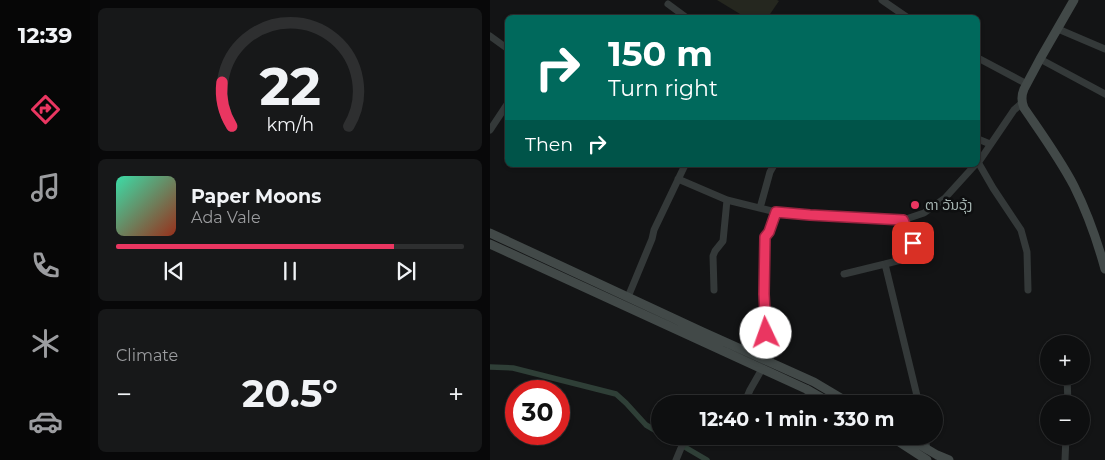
<!DOCTYPE html>
<html lang="en">
<head>
<meta charset="utf-8">
<style>
  body { margin:0; font-family:Montserrat,"Noto Sans Lao",sans-serif; background:#171819; color:#f1f3f6; height:100vh; display:flex; flex-direction:column; font-size:19px; white-space:nowrap }
  * { box-sizing:border-box; margin:0 }
  p { font-size:16px; color:#9b9c9f }
  .icon { flex:none; width:28px; height:28px; fill:none; stroke:currentColor; stroke-width:2; stroke-linecap:round; stroke-linejoin:round }
  .map { position:relative; flex:1; overflow:hidden }
  .sheet { display:flex; flex-direction:column; gap:8px; padding:8px; background:#080809; width:400px }
  .sheet>* { flex:none }
  .hud { position:absolute; left:15px; top:15px; width:475px; height:152px; border-radius:8px; box-shadow:0 1px 4px #0004,0 0 0 1px #2e2f30; background:#00695c; color:#fff; overflow:hidden }
  .tools { position:absolute; left:550px; top:335px; display:grid; gap:10px }
  .tools a { display:grid; place-items:center; width:50px; height:50px; border-radius:50%; background:#0e0f10; box-shadow:0 1px 4px #0004,0 0 0 1px #2e2f30; font-size:25px }
  .speed { position:absolute; left:15px; top:380px; display:flex; gap:10px; font-size:25px; font-weight:700; text-align:center }
  .speed>* { display:grid; place-content:center; width:65px; height:65px; border-radius:50%; background:#0e0f10; box-shadow:0 1px 4px #0004,0 0 0 1px #2e2f30; line-height:1 }
  .speed .limit { border:8px solid #d22; background:#fff; color:#111 }
  .pin { position:absolute; display:grid; place-items:center; width:42px; height:42px; color:#fff; margin:-21px; border-radius:10px; box-shadow:0 2px 8px #0006 }
  .me { position:absolute; width:55px; margin:-28px; rotate:357deg; stroke-linejoin:round; filter:drop-shadow(0 0 4px #0008) }
  .turn { display:flex; align-items:center; gap:18px; height:105px; padding:0 20px; font-size:22px }
  .turn .icon { width:65px; height:65px; stroke-width:2.5 }
  .turn b { display:block; font-size:35px; line-height:42px }
  .then { display:flex; align-items:center; height:48px; padding:0 20px; background:#0003; gap:10px; font-size:19px }
  .big { font-size:38px; font-weight:700; line-height:1.1 }
  .sheet .card { flex:1; display:flex; flex-direction:column; justify-content:center; gap:8px; min-width:0; padding:0 18px; border-radius:8px; background:#171819 }
  .sheet .dial { align-items:center; gap:0 }
  .dial svg { height:130px; overflow:visible; fill:none; stroke:#2e2f30; stroke-width:7; stroke-linecap:round; text-anchor:middle }
  .dial text { fill:#f1f3f6; stroke:none }
  .song { display:flex; align-items:center; gap:15px }
  .cover { width:60px; height:60px; border-radius:8px; background:linear-gradient(135deg,hsl(160 70% 55%),hsl(10 70% 35%)) }
  .played { height:5px; border-radius:2px; background:linear-gradient(90deg,#ea3661 80%,#2e2f30 80%) }
  .keys { display:flex; justify-content:space-around; direction:ltr }
  .heat { display:flex; justify-content:space-between; align-items:center; font-size:28px; direction:ltr }
  .trip { position:absolute; left:161px; top:395px; width:292px; height:50px; border-radius:25px; background:#0e0f10; box-shadow:0 1px 4px #0004,0 0 0 1px #2e2f30; font-weight:700; line-height:50px; text-align:center }
  main { display:flex; flex:1; min-height:0 }
  .menu { display:flex; flex-direction:column; width:90px; justify-content:space-around; align-items:center; background:#060606; color:#9b9c9f }
  .menu .icon { width:35px; height:35px }
  .menu .active { color:#ea3661 }
  .menu b { font-size:22px; color:#f1f3f6 }
  .map>svg:first-child { display:block }
</style>
</head>
<body>
<main>
<nav class="menu">
<b>12:39</b>
<svg class="icon active" aria-label="directions" viewBox="0 0 24 24"><path d="M12 3l9 9-9 9-9-9zM9 14v-3h6M13 9l2 2-2 2"/></svg>
<svg class="icon" aria-label="music" viewBox="0 0 24 24"><path d="M9 18V5l10-2v13"/><circle cx="6" cy="18" r="3"/><circle cx="16" cy="16" r="3"/></svg>
<svg class="icon" aria-label="phone" viewBox="0 0 24 24"><path d="M5 4h4l2 5-3 2q2 4 5 5l2-3 5 2v4C11 20 4 13 5 4z"/></svg>
<svg class="icon" aria-label="climate" viewBox="0 0 24 24"><path d="M12 3v18M4 7l16 10M4 17L20 7"/></svg>
<svg class="icon" aria-label="car" viewBox="0 0 24 24"><path d="M5 17H2v-5l4-1 3-4h7l3 4 3 1v5h-3M9 17h6M6 11h13"/><circle cx="7" cy="17" r="2"/><circle cx="17" cy="17" r="2"/></svg>
</nav>
<section class="sheet">
<div class="card dial"><svg viewBox="0 0 100 80">
<path d="M14 69A42 42 0 1 1 86 69"/>
<path d="M14 69A42 42 0 0 1 8 42" stroke="#ea3661"/>
<text x="50" y="56" font-size="32" font-weight="700">22</text>
<text x="50" y="72" font-size="11">km/h</text>
</svg></div>
<div class="card">
<div class="song"><i class="cover"></i><div><b>Paper Moons</b><p>Ada Vale</p></div></div>
<div class="played"></div>
<div class="keys"><svg class="icon" aria-label="previous" viewBox="0 0 24 24"><path d="M18 5L8 12l10 7zM5 5v14"/></svg><svg class="icon" aria-label="pause" viewBox="0 0 24 24"><path d="M8 5v14M16 5v14"/></svg><svg class="icon" aria-label="next" viewBox="0 0 24 24"><path d="M6 5l10 7-10 7zM19 5v14"/></svg></div>
</div>
<div class="card"><p>Climate</p>
<div class="heat"><a>−</a><b class="big">20.5°</b><a>+</a></div>
</div>
</section>
<div class="map">
<svg width="615" height="460" viewBox="0 0 615 460">
  <rect width="100%" height="100%" fill="#131415"/>
  <path fill="#25271f" d="M227,0H287L289,1L278,17H255Z"/>
  <g fill="none" stroke-linecap="round" stroke-linejoin="round">
    <path stroke="#2f3f37" stroke-width="5.5" d="M0,367L23,368L126,394L136,403L156,425L170,433
      M176,436L217,460"/>
    <path stroke="#343939" stroke-width="7" d="M392,0L418,18
      M178,4L197,18
      M568,29L615,49
      M0,36L18,49
      M488,58L537,84
      M550,59L615,94
      M0,130L18,103
      M488,139L500,144
      M488,162L503,188L531,230L537,252L538,290
      M488,163L524,110L532,103
      M188,179L237,200L286,212L320,215L413,220L434,213L455,198L485,165
      M270,208L280,172L284,165
      M413,220C419,234 427,243 419,258L395,264L429,404
      M354,274L395,264
      M224,290L223,256L225,251L233,241L237,200
      M138,297L162,239L164,230L195,165
      M281,362C272,320 274,279 275,237L279,232L286,212
      M577,376L578,404
      M254,404L260,390L272,369
      M435,436L437,450
      M186,460L196,436
      M575,460L576,436"/>
    <path stroke="#424948" stroke-width="9" d="M584,0L550,59L534,89C531,96 531,101 534,108C551,133 570,159 584,186C597,212 607,240 615,269
      M0,233L213,332L324,382L361,404
      M0,244L316,389L342,404
      M400,436L437,460
      M415,436L447,455L459,460"/>
  </g>
  <g fill="none" stroke-linecap="round" stroke-linejoin="round">
    <defs>
      <path id="route" d="M276,333L274,294L275,237L279,232L286,212L320,215L413,220L423,243"/>
    </defs>
    <use href="#route" stroke="#98233f" stroke-width="12"/>
    <use href="#route" stroke="#ea3661" stroke-width="9"/>
  </g>
  <circle fill="#ea3661" stroke="#0e0f10" stroke-width="2" cx="425" cy="205" r="5"/>
  <g text-anchor="middle" dominant-baseline="central" stroke-width="5" stroke-linejoin="round" paint-order="stroke">
    <g font-size="14" fill="#a5b4b1" stroke="#0e0f10" text-anchor="start">
      <text x="435" y="205">ຕາ ວັນວຸ້ງ</text>
    </g>
  </g>
</svg>
<div class="tools">
<a>+</a>
<a>−</a>
</div>
<div class="speed"><div class="limit">30</div></div>
<div class="pin" style="left:423px;top:243px;background:#d93025"><svg class="icon" aria-label="arrive" viewBox="0 0 24 24"><path d="M6 21V4h12l-3 4 3 4H6"/></svg></div>
<svg class="me" style="left:276px;top:333px" viewBox="-20 -20 40 40"><circle r="19" fill="#fff"/><path d="M0-13L10 11 0 6-10 11z" fill="#ea3661"/></svg>
<div class="trip">12:40 · 1 min · 330 m</div>
<div class="hud">
<div class="turn"><svg class="icon" aria-label="right" viewBox="0 0 24 24"><path d="M7 20v-9h11M14 6l5 5-5 5"/></svg><div><b>150 m</b>Turn right</div></div>
<div class="then">Then<svg class="icon" aria-label="right" viewBox="0 0 24 24"><path d="M7 20v-9h11M14 6l5 5-5 5"/></svg></div>
</div>
</div>
</main>
</body>
</html>
